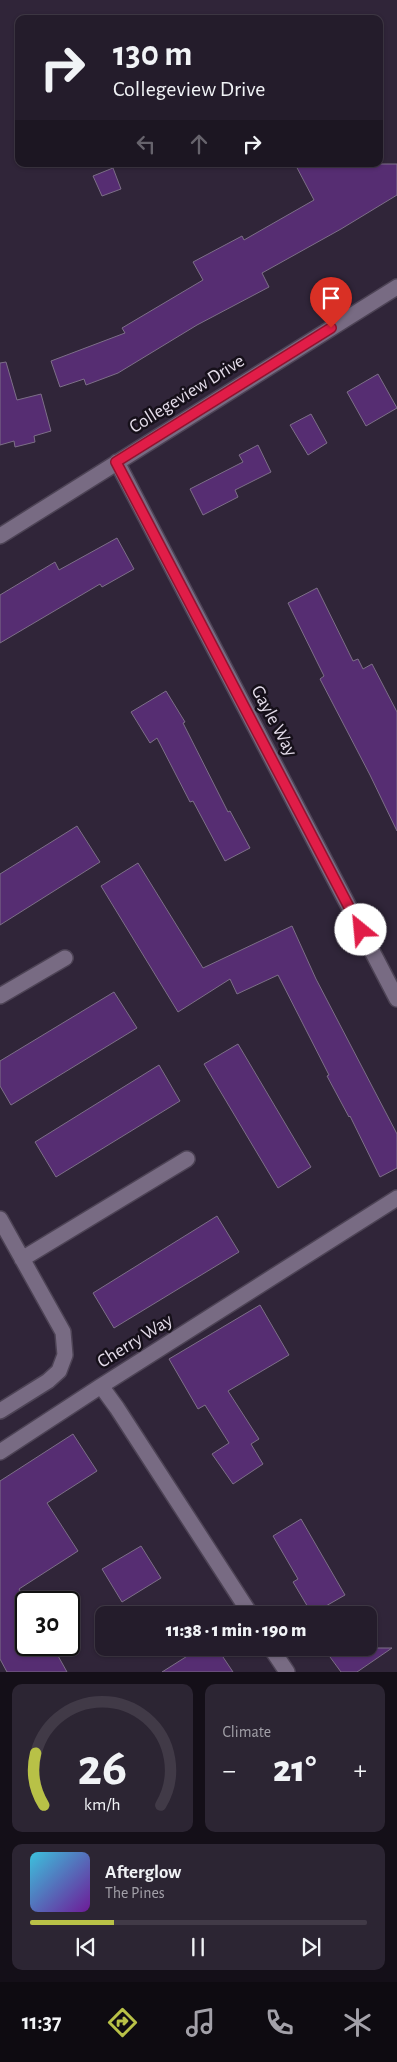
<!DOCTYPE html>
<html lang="en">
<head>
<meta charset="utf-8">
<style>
  body { margin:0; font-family:"Alegreya Sans",sans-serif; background:#2c2533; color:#f1f3f6; height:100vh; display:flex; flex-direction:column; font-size:19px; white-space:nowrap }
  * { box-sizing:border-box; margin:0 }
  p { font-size:16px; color:#a3a1a9 }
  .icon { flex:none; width:28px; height:28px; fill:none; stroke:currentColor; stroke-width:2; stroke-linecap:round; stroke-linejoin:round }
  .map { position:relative; height:1672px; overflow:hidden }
  .sheet { display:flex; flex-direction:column; gap:12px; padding:12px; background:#140f18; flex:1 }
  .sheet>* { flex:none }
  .guide { position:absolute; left:15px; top:15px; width:368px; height:152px; border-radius:10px; box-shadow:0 1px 4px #0004,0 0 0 1px #413a47; background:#241c2b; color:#f1f3f6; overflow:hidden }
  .speed { position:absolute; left:15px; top:1591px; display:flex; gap:10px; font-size:25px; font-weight:700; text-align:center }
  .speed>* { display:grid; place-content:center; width:65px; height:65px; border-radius:50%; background:#241c2b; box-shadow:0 1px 4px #0004,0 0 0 1px #413a47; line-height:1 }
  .speed .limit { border:2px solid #111; border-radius:8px; background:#fff; color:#111 }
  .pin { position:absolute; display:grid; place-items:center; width:42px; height:42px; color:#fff; margin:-51px -21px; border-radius:50% 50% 50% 0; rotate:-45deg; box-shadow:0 0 5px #0007 }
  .pin .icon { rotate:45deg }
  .me { position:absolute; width:55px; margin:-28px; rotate:332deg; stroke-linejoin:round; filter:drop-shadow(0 0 4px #0008) }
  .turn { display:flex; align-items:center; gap:18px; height:105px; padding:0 15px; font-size:22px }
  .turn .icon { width:65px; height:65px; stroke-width:2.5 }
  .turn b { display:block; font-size:35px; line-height:42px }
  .lanes { display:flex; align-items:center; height:48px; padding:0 15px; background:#0003; justify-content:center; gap:25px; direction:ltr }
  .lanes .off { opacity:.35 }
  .big { font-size:38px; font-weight:800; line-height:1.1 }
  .sheet .widget { flex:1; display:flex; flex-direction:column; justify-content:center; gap:8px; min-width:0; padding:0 18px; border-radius:10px; background:#2c2533 }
  .sheet .dial { align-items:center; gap:0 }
  .dial svg { height:130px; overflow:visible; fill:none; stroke:#413a47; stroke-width:7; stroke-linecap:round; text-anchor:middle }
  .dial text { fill:#f1f3f6; stroke:none }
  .song { display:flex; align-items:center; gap:15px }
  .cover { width:60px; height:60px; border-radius:8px; background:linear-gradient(135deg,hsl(190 70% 55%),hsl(280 70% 35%)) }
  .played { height:5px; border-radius:2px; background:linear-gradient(90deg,#b8c147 25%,#413a47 25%) }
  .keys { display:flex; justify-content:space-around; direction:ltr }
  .heat { display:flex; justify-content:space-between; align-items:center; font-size:28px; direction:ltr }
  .sheet .tiles { flex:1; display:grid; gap:12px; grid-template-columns:1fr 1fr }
  .widget:last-child { grid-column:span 2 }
  .trip { position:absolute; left:95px; top:1606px; width:282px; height:50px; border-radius:10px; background:#241c2b; box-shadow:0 1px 4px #0004,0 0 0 1px #413a47; font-weight:800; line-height:50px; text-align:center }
  .dock { display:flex; height:80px; justify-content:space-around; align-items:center; background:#0e0b11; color:#a3a1a9 }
  .dock .icon { width:35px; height:35px }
  .dock .current { color:#b8c147 }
  .dock b { font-size:22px; color:#f1f3f6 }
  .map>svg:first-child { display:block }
</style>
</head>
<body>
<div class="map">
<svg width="397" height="1672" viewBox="0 0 397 1672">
  <rect width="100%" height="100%" fill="#302539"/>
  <path fill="#562d72" stroke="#7d6f88" d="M295,164H397V195L341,229L262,273L269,287L197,325L118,373L86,385L84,379L60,387L51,361L125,333L122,328L203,280L193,262L242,236L244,240L314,200Z
    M113,168L121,189L102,196L93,176Z
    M6,362L17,400L41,394L51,431L34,436L35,442L15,447L14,441L0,445V363Z
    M378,374L397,408L366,426L347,392Z
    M311,414L327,443L308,455L290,425Z
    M258,445L271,472L235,490L238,497L203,515L190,489L243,462L239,455Z
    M117,538L134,569L102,587L100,584L0,643V595L55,562L59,570Z
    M317,588L353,661L358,659L363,669L372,664L397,712V831L370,775L320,679L324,676L288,603Z
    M166,691L185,722L183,723L228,812L230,811L250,848L225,861L193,801L190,802L157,738L150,743L131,712Z
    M77,826L100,862L0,925V874Z
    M138,863L203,968L292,926L316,979L397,1134V1168L380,1177L350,1116L349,1117L327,1076L329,1075L278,975L237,994L230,979L178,1012L101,886Z
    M114,992L137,1028L11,1105L0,1086V1061Z
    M238,1044L311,1167L278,1188L204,1064Z
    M159,1065L180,1101L56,1177L35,1142Z
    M217,1216L239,1252L114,1328L93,1293Z
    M260,1305L289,1355L228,1391L259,1439L251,1444L263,1464L233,1484L212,1454L229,1443L205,1405L198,1409L169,1359Z
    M73,1434L97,1471L47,1503L78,1551L19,1589L26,1602V1645H52L67,1672H7L0,1659V1481Z
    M301,1519L345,1595L312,1614L293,1582L298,1579L273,1536Z
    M141,1546L161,1578L122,1602L102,1569Z
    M200,1648H217L233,1672H162Z
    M343,1648H392L357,1672H341L330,1657Z"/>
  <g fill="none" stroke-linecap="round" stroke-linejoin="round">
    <defs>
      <path id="minor" d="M117,462L397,999
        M0,536L397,287
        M0,996L65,958
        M0,1219L63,1332L65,1355L59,1371L48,1381L0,1411
        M22,1259L187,1159
        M0,1452L101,1386
        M251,1615L117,1408L101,1386L397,1198
        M271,1648L287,1672"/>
    </defs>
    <use href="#minor" stroke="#4d4355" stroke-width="18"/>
    <use href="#minor" stroke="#786b83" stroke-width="15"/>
  </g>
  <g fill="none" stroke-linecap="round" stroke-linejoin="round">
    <defs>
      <path id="route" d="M331,328L116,462L361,930"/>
    </defs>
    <use href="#route" stroke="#92132f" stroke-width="12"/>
    <use href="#route" stroke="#e11d48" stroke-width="9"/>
  </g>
  <g text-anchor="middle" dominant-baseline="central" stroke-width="5" stroke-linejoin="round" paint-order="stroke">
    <g font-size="19" fill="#e4dcea" stroke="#16101a">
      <text transform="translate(187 394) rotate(-32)">Collegeview Drive</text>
      <text transform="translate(274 721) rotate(62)">Gayle Way</text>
      <text transform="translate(135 1341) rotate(-32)">Cherry Way</text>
    </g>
  </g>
</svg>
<div class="speed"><div class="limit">30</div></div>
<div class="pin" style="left:331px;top:328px;background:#d93025"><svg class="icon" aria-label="arrive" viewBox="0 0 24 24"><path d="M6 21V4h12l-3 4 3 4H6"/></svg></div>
<svg class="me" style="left:361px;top:930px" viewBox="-20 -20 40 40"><circle r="19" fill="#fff"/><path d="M0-13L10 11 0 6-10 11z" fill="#e11d48"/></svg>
<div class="trip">11:38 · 1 min · 190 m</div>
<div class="guide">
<div class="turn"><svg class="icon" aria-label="right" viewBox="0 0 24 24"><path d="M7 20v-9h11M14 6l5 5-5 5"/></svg><div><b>130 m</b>Collegeview Drive</div></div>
<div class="lanes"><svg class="icon off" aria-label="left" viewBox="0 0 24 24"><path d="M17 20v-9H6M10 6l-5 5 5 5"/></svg><svg class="icon off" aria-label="ahead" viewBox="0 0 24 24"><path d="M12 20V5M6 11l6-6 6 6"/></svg><svg class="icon" aria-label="right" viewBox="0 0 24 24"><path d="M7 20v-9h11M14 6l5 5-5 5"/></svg></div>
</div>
</div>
<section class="sheet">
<div class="tiles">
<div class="widget dial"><svg viewBox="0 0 100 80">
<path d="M14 69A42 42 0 1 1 86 69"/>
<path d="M14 69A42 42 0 0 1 9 37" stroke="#b8c147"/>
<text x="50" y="56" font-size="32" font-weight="700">26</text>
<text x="50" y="72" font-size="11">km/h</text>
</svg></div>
<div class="widget"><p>Climate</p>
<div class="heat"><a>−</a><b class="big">21°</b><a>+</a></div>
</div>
<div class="widget">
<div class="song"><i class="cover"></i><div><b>Afterglow</b><p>The Pines</p></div></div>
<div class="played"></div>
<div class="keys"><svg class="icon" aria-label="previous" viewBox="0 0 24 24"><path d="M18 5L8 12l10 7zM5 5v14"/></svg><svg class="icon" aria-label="pause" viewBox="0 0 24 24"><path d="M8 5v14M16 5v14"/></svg><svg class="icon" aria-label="next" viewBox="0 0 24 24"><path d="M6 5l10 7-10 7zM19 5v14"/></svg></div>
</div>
</div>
</section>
<nav class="dock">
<b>11:37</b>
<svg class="icon current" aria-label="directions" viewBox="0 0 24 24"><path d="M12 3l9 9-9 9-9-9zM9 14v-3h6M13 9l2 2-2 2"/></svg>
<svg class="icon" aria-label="music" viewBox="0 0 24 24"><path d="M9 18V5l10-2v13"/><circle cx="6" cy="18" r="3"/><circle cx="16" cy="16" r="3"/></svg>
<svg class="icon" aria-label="phone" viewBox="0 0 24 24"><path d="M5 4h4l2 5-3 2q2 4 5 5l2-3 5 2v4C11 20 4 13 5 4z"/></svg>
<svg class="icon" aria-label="climate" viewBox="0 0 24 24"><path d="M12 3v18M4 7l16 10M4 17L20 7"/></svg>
</nav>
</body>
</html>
